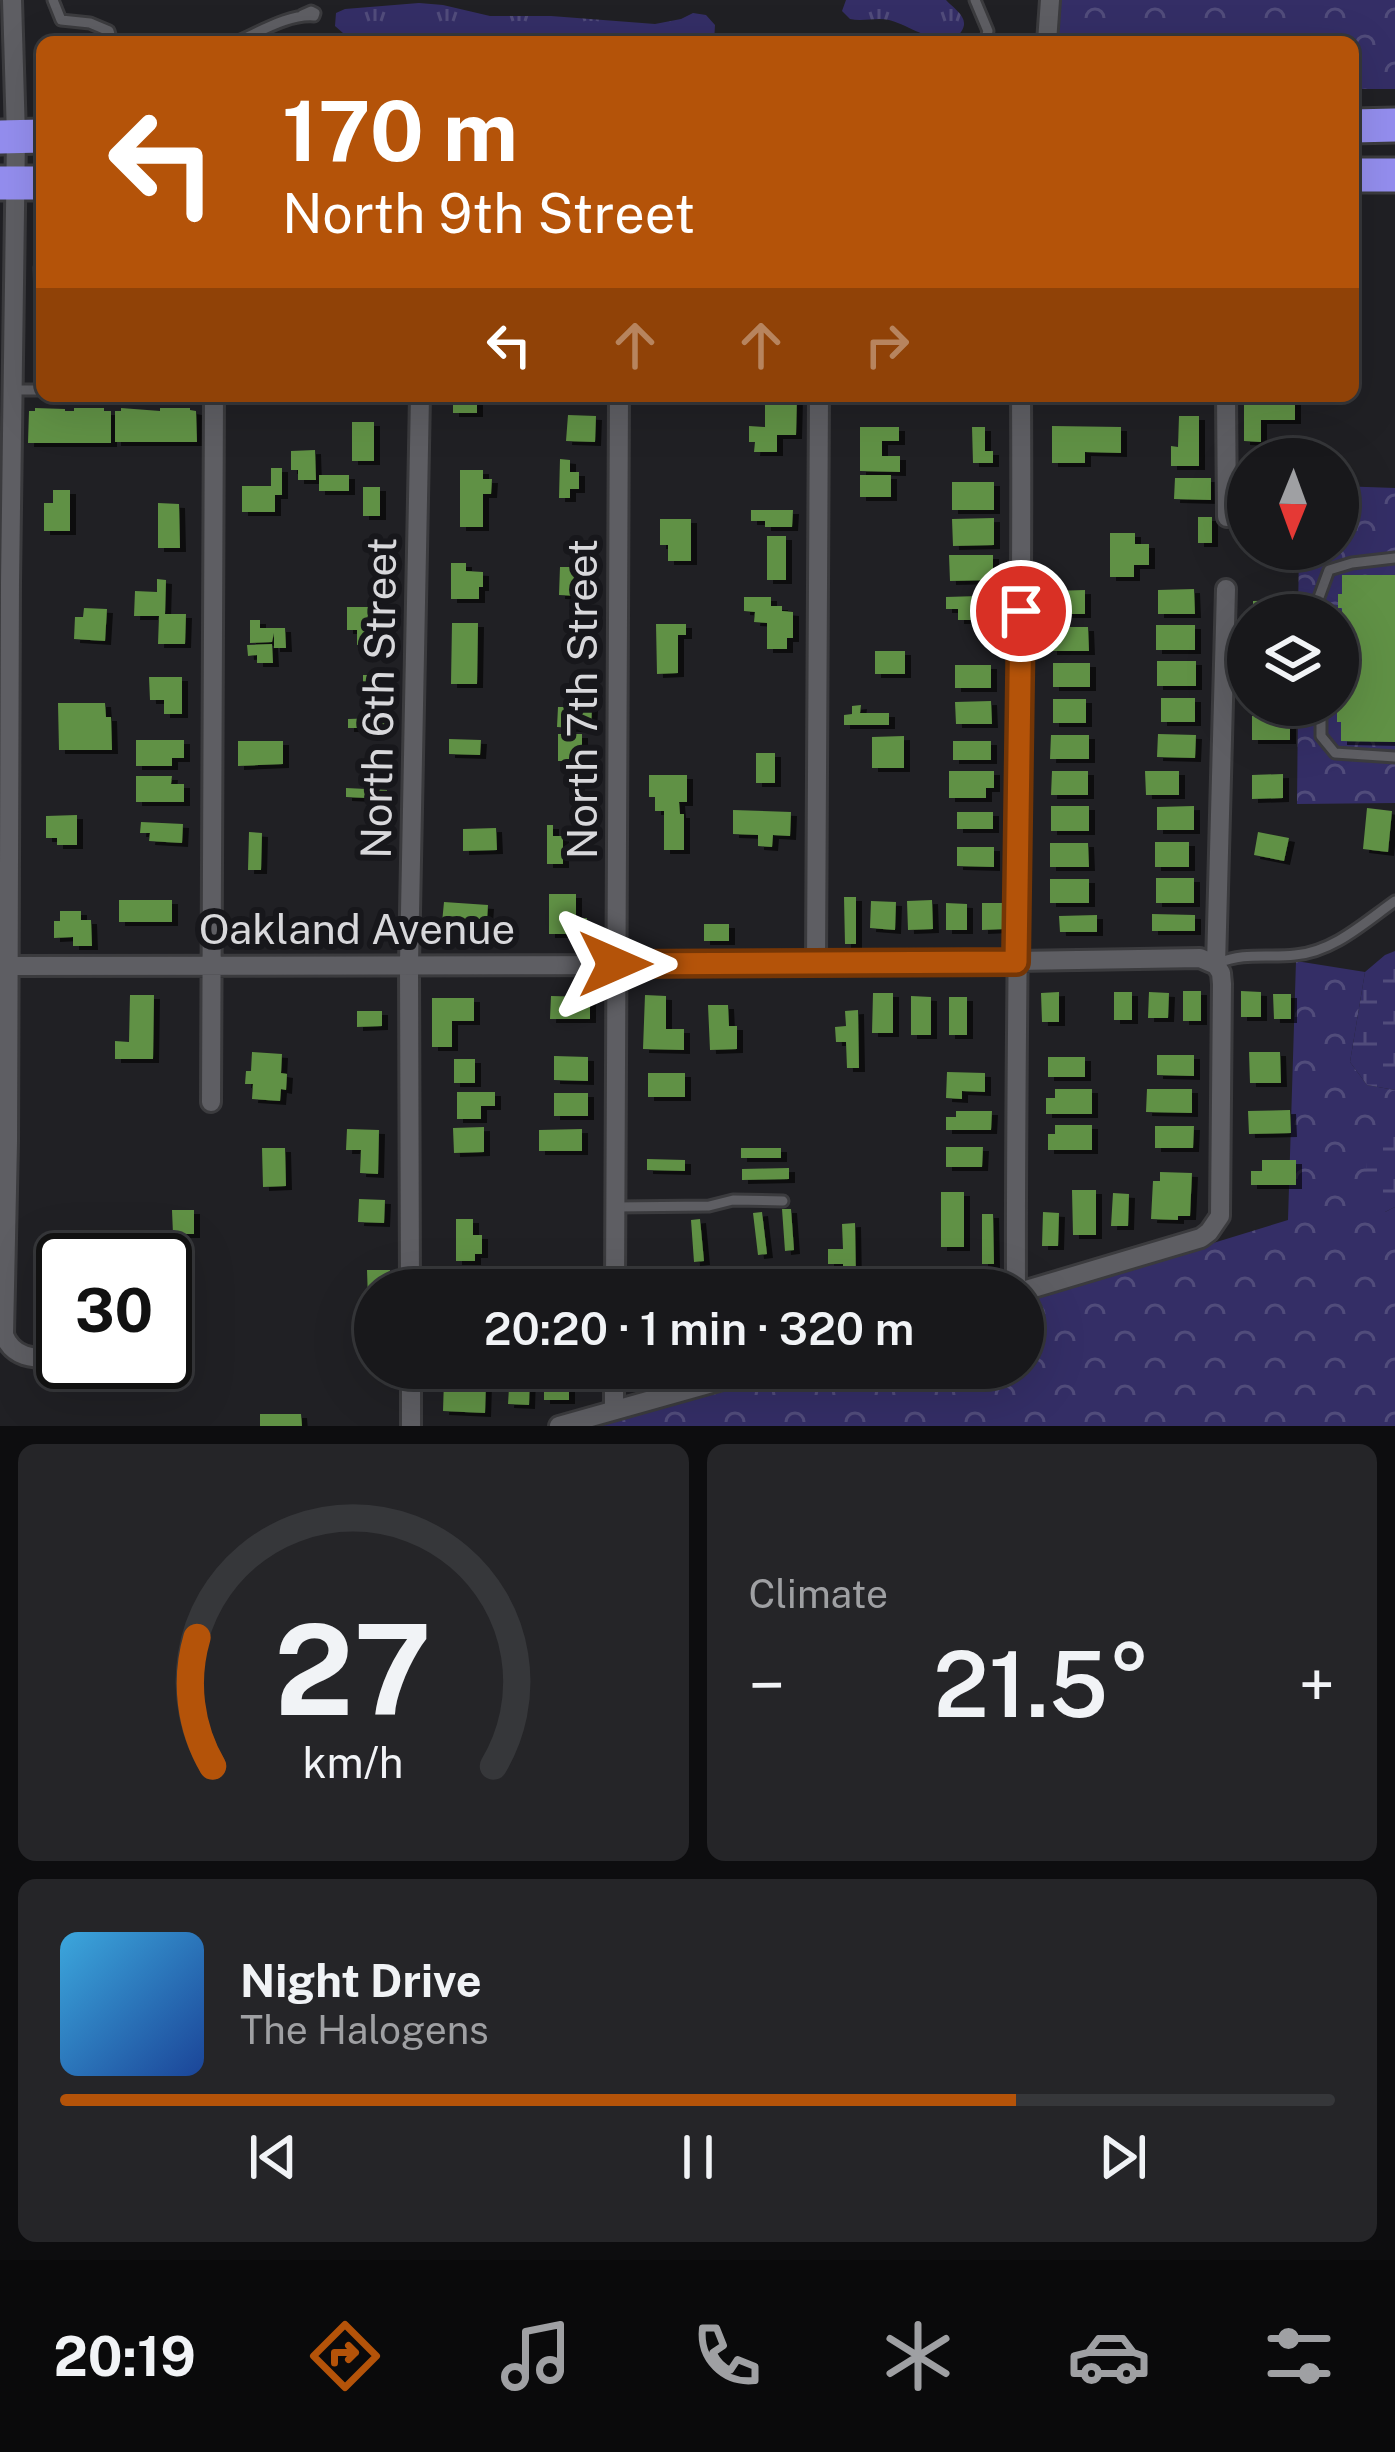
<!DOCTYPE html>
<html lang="en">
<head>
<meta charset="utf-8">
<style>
  body { margin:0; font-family:"Public Sans",sans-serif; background:#252528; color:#f1f3f6; height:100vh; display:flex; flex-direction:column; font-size:45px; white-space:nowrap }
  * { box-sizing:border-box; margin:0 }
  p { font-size:39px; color:#9fa0a3 }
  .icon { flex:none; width:66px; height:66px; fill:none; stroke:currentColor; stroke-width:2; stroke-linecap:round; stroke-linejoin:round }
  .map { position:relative; height:1426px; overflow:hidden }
  .panel { display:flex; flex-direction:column; gap:18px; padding:18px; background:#0d0d0f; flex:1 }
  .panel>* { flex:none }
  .hud { position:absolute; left:36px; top:36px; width:1323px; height:366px; border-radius:18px; box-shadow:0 12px 48px #0002,0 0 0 3px #36373a; background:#b45309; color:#fff; overflow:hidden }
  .needle { width:78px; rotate:181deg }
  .fabs { position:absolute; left:1227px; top:438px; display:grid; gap:24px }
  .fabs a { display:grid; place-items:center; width:132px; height:132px; border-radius:50%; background:#18181b; box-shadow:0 12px 48px #0002,0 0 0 3px #36373a; font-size:60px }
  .speed { position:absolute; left:36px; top:1233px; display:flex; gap:24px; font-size:60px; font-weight:700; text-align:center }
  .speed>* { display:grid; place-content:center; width:156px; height:156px; border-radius:50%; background:#18181b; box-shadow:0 12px 48px #0002,0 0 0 3px #36373a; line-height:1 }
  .speed .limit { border:6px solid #111; border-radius:18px; background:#fff; color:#111 }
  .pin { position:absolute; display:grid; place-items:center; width:102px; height:102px; color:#fff; margin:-51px; border:6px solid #fff; border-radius:50%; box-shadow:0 3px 12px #0007 }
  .me { position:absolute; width:132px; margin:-66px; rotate:90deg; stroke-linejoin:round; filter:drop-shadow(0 0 9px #0008) }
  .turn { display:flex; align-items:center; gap:42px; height:252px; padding:0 48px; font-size:54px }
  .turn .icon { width:156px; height:156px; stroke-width:2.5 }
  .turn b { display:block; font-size:84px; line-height:102px }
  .lanes { display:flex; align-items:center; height:114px; padding:0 48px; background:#0003; justify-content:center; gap:60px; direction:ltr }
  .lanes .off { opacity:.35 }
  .big { font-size:90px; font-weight:600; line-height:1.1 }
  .panel .widget { flex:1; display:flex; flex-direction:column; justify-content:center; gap:18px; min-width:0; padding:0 42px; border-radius:18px; background:#252528 }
  .panel .dial { align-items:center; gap:0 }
  .dial svg { height:312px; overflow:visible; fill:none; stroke:#36373a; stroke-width:7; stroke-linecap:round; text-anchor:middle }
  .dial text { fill:#f1f3f6; stroke:none }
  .song { display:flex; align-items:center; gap:36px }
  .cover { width:144px; height:144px; border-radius:18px; background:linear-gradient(135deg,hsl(200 70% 55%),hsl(220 70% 35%)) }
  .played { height:12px; border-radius:6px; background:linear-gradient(90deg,#b45309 75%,#36373a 75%) }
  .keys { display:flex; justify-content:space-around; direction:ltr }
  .heat { display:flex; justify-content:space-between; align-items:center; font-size:66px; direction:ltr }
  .panel .tiles { flex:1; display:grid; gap:18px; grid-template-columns:1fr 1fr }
  .widget:last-child { grid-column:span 2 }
  .trip { position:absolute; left:354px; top:1269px; width:690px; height:120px; border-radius:60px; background:#18181b; box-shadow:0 12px 48px #0002,0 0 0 3px #36373a; font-weight:600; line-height:120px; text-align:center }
  .tabs { display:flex; height:192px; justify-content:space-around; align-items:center; background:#0a0a0b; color:#9fa0a3 }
  .tabs .icon { width:84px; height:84px }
  .tabs .current { color:#b45309 }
  .tabs b { font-size:54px; color:#f1f3f6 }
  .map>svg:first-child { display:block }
</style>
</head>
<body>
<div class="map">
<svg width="1395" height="1426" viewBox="0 0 1395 1426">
  <defs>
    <pattern id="grass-tufts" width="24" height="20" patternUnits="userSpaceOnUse" patternTransform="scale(3)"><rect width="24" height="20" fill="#342e66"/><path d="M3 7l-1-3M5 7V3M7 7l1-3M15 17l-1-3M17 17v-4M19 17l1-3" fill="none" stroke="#514c7b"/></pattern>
    <pattern id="forest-crowns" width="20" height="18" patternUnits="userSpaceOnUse" patternTransform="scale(3)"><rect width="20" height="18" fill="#342e66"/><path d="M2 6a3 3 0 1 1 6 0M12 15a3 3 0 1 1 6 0" fill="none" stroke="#514c7b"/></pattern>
    <pattern id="wetland-marsh" width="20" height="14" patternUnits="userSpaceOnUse" patternTransform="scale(3)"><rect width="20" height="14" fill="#342e66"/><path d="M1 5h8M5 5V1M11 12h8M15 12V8" fill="none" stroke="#514c7b"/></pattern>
    <filter id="shadow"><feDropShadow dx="6" dy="4" stdDeviation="0" flood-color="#0009"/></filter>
  </defs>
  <rect width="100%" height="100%" fill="#202024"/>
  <path fill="url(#grass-tufts)" d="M846,0H946C954,9 971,18 961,32C946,53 908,24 889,20C876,17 863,22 850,19L842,11Z
    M419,3L443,5L490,16H551L655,24L681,19L693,13L706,15L715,25L714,42H366L343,33L335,26L336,13L345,9Z"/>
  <path fill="url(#forest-crowns)" d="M1042,0H1395V89H1353V42H1041Z
    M1338,486L1395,488V803L1297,804L1298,705H1338V615H1298L1299,549H1338Z
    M1296,961L1365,972L1350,1062L1367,1085L1395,1090V1129H1379L1385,1212L1395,1207V1426H592L796,1368H1023L1024,1301L1288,1220Z"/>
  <path fill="url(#wetland-marsh)" d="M1395,951V1090L1367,1085L1350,1062L1365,972L1385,955Z
    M1379,1129H1395V1207L1385,1212L1372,1209L1365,1189L1369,1135Z"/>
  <path fill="#609144" filter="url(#shadow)" d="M453,396H477V413H453Z
    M765,396H797L796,435H777V452H754L755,442H749V426L765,427Z
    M1244,396H1295V420H1261V442L1244,441Z
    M35,408L65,409V411H74V408H104V411H111V443H28L29,411H35Z
    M121,408L160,411V408H190V410L196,411L197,442H115V411H121Z
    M568,415L596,416L595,442L566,441Z
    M1179,416H1199V466H1171V446L1178,447Z
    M352,422H374V461H352Z
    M1052,426L1121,427V453L1085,452V463H1052Z
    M860,427H899V441H882V456H900V472L860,471Z
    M972,427H985V451H993V463H973Z
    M315,450L316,480H298V470H291V451Z
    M560,459L570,460V472H579V489H570V498H559Z
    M271,468H282V495H275V512H242V486H271Z
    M460,470H483V479H492L491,494H483V527H460Z
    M319,475H349V491H319Z
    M860,475H891V497H860Z
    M1175,478H1211V500L1174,499Z
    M952,482H994V510H952Z
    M363,487H380V516H363Z
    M53,490H70V531H44V503H53Z
    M158,503L179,504L180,548H158Z
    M751,510H793L792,527H765V521H751Z
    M1198,517H1212V543H1198Z
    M994,518V545L953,546L952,519Z
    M660,519H691V561H668V545H660Z
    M1110,533H1135V544H1149V565H1134V577H1110Z
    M767,536H786V580H767Z
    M949,555H993V580L950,581Z
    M451,563H466V571L483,572V587H479V599H451Z
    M560,567H582L580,596L559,595Z
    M1342,575H1395V742L1341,741V722H1337V708H1340L1342,608H1338V594H1342Z
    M157,579L166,580L165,614H186L185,644H158L159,616H134L135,591L157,592Z
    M1194,589L1195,614H1158V590Z
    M1085,590V614H1052V591Z
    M979,596L980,620H958V609H946V597Z
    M744,597H771V606H782V611L793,612V638H787V649H767V623L754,622L755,612L744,611Z
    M1290,600L1291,615H1253V601Z
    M347,607H379V644L357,645V630H347Z
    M84,608L107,609L105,641L74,639L75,617H83Z
    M250,620H260V628H285L286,648H274V633L272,642L250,643Z
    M452,623H478L477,684H451Z
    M656,624H686V635H678V673L657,674Z
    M1156,625H1195V650H1156Z
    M1051,627H1088L1089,651H1051Z
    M272,644L273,663H257V655L248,656L247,645Z
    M875,651H905V674H875Z
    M1157,661H1196V686H1157Z
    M1053,663H1090V687H1053Z
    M955,665H991V688H955Z
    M363,675H386V697H363Z
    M149,677H182V714H164V700H150Z
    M1161,698H1195V722H1161Z
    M1053,699H1086V723H1053Z
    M566,700H585V707H592L591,729L557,727L558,707H566Z
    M991,701L992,724H956L955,702Z
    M58,703H105L106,717H111L112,750H59Z
    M861,705L860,713H889V725H844V715L852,714V706Z
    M379,712H388V728H348V719L379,718Z
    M1252,716H1290V740H1252Z
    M558,734H582V761H558Z
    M1158,734L1196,735L1195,758L1157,757Z
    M1051,735H1089V759H1050Z
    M904,736V768H872V737Z
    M449,739L481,740L480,755L449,754Z
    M136,740H184V758H172V766H136Z
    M238,741H283V764L238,766Z
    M953,741H991V760H953Z
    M756,753H775V783H756Z
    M949,771H994V788H986V798H949Z
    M1052,771H1088V795H1051Z
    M1145,771H1179V795H1146Z
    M1283,774V798L1252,799V775Z
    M649,775H687V802H679L680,814H684V850H664V811H655V797H649Z
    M136,776H172L171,784H184V802H136Z
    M346,788L387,790V799L346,797Z
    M1051,806H1089V831H1051Z
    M1194,806V830H1157V807Z
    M1367,808L1392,811L1388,852L1363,849Z
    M733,810L791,812L790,836L773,835L772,847L758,846V835L733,834Z
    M957,812H993V829H957Z
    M77,815V845H57V838H46V816Z
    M141,822L183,824L182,843L149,841L150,833H140Z
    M547,825H553V836H563V864H547Z
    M496,828L497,850L463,851V829Z
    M249,832L262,833L261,870H248Z
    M1258,832L1289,838L1284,861L1254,855Z
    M1155,842H1189V867H1155Z
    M1050,843H1088L1089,867H1050Z
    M957,847H994V867L957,866Z
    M1156,878H1194V903H1156Z
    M1050,879H1089V903H1050Z
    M549,894H576V918H587V934H549Z
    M844,897H856V944H845Z
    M119,900H172V922H119Z
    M932,900L933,929L908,930L907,901Z
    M871,901L896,902L895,930L870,928Z
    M444,902L488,905L486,934L459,932V924L442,923Z
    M946,903L967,904V930H946Z
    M982,903H1004V929L982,930Z
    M60,911H81V920H91L92,946H73V937L54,938V921H60Z
    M1152,914L1195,915V931H1152Z
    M1097,915V932H1060L1059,916Z
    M704,924H729V941H704Z
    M1183,991H1201V1021H1183Z
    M1241,991L1261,992V1017H1241Z
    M1059,992V1022H1042L1041,993Z
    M1114,992H1132V1020H1114Z
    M1149,992L1169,993L1168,1018H1148Z
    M873,993H893V1033H872Z
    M1273,994H1291V1019H1274Z
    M130,995H154L153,1059H115V1041L129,1042Z
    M645,995L666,996V1029H684V1050L643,1049Z
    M551,996L590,997V1019H550Z
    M911,996L931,997V1035H911Z
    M949,997H967V1035H949Z
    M432,998H474V1021H452V1047H432Z
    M708,1005H728L729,1026H737V1049L710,1050Z
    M858,1010L859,1068H847L846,1042H836L835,1027L846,1026L845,1011Z
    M357,1011H382V1026L357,1027Z
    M252,1052L282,1054L281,1073L287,1074L286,1090L281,1089L280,1101L252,1099L253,1084H245L246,1071H251Z
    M1249,1052H1280L1281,1083H1250Z
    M1157,1055H1194V1076L1157,1075Z
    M554,1056L588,1057V1081L554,1080Z
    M1048,1057H1085V1077H1048Z
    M454,1059H475V1083H454Z
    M947,1072L985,1073V1092L962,1091V1099L946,1098Z
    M648,1073H685V1097H648Z
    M1055,1089H1092V1114H1046V1098H1055Z
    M1147,1089H1192V1113L1146,1112Z
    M457,1092H495V1106H481V1119H457Z
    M554,1093H588V1116H554Z
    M1290,1110L1291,1133L1249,1134L1248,1111Z
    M956,1111H992L991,1130H946V1117H956Z
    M1055,1125H1092V1150H1048V1134H1055Z
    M1155,1126H1194L1193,1148H1155Z
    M484,1127V1152L454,1153L453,1128Z
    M347,1129L379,1130L378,1174L360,1173L361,1150H346Z
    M582,1129V1151H539V1130Z
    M946,1147H983L982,1167H946Z
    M262,1148H285L286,1186L263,1187Z
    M741,1148H781V1158H741Z
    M647,1159L685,1160V1171L647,1170Z
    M1262,1160H1296V1185H1251V1171H1262Z
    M789,1168V1179L742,1180V1169Z
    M1160,1172L1192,1173L1190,1216H1178V1220L1151,1219L1153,1181H1160Z
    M1072,1190H1096V1235H1073Z
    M941,1192H964V1247H941Z
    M1113,1193L1129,1194L1128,1226H1111Z
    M359,1199L385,1200L384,1223L358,1222Z
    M782,1209H791L794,1250L785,1251Z
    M172,1210H194V1234H173Z
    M762,1212L767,1254L758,1255L753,1213Z
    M1043,1212L1059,1213L1058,1246H1042Z
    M982,1214H993L994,1264H982Z
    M456,1219H473V1235H482V1254H475V1261H456Z
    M700,1219L704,1261L694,1262L691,1220Z
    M855,1223L856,1280H843V1264H828V1249H843L842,1224Z
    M367,1270H390V1290H375V1300H368Z
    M544,1368H569V1400H544Z
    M510,1371L530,1372L529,1405L508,1404Z
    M444,1380L486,1382L485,1413L443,1411Z
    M260,1414H301L302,1426H260Z"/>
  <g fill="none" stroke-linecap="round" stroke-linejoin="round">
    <defs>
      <path id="lane" d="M53,0L61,20L90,23L109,31L112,42
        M975,0L988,31L985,42
        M236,42C260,32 288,14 314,16L315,13L311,11L302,15
        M40,267L41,297
        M13,390H42
        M1318,615V600L1329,570L1352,563L1395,558
        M1321,705V736L1335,753L1395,757
        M1219,963C1243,952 1269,958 1295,955C1333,952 1364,923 1395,901
        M615,1207L709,1206L733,1200L783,1201"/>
      <path id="street" d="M12,0L16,136L10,583L8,1142L4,1335C14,1361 39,1358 63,1359
        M1047,42L1050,0
        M1226,396L1227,517
        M816,963L819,396
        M0,966L779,965L1200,958L1216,965
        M211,1102L214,396
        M410,1290L409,964L420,396
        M615,1290L619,396
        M1016,1290C1015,992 1023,694 1021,396
        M1023,1291L1201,1238L1209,1232L1220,1216L1222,984L1221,973L1216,965L1226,589
        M411,1368V1426
        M614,1410V1368
        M559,1426L765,1368"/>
      <path id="highway" d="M1353,126L1395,125
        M0,137L42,136
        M1353,175H1395
        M0,183H42"/>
    </defs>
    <use href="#lane" stroke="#3b3b3e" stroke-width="15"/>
    <use href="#street" stroke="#3b3b3e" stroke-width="24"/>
    <use href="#highway" stroke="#3b3b3e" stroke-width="39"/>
    <use href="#lane" stroke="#5e5e63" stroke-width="9"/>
    <use href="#street" stroke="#5e5e63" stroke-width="18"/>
    <use href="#highway" stroke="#948eef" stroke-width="33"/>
  </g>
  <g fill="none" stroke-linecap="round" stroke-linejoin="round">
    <defs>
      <path id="route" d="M615,964L1016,962L1021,611"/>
    </defs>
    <use href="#route" stroke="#753606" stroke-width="30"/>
    <use href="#route" stroke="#b45309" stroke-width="21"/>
  </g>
  <g text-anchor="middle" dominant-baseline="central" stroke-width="12" stroke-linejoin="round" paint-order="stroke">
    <g font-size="42" fill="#d8d8db" stroke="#17171b">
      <text transform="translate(378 698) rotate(-89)">North 6th Street</text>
      <text transform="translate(581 699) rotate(-90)">North 7th Street</text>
      <text x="357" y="928">Oakland Avenue</text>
    </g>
  </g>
</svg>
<div class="fabs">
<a><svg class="needle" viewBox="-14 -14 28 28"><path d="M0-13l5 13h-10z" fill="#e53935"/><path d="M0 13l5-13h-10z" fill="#9fa0a3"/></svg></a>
<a><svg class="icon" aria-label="layers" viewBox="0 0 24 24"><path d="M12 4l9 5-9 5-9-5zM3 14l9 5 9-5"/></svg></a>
</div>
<div class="speed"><div class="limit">30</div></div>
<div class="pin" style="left:1021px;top:611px;background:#d93025"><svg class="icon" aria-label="arrive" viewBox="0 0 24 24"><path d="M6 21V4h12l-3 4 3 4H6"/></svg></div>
<svg class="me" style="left:615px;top:964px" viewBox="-20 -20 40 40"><path d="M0-17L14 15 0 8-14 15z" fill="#b45309" stroke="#fff" stroke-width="4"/></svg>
<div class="trip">20:20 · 1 min · 320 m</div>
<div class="hud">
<div class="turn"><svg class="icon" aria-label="left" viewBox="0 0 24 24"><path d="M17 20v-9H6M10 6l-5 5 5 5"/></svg><div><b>170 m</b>North 9th Street</div></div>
<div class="lanes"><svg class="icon" aria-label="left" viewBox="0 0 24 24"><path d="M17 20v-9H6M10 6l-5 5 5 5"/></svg><svg class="icon off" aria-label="ahead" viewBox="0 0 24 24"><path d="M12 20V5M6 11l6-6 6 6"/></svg><svg class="icon off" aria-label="ahead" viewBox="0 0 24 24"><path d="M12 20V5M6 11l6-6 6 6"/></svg><svg class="icon off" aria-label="right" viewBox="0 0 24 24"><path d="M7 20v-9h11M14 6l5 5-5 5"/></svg></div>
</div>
</div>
<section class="panel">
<div class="tiles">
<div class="widget dial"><svg viewBox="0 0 100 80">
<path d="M14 69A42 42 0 1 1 86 69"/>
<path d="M14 69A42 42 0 0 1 10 36" stroke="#b45309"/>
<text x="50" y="56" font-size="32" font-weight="700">27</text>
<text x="50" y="72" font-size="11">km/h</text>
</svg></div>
<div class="widget"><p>Climate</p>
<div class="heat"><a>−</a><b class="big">21.5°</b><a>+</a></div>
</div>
<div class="widget">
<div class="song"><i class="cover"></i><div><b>Night Drive</b><p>The Halogens</p></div></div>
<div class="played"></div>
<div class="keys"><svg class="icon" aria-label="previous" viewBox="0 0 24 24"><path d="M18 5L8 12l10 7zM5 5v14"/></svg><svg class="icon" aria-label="pause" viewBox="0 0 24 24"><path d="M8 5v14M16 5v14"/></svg><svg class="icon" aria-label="next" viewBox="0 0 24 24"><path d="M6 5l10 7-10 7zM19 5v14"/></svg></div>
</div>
</div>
</section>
<nav class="tabs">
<b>20:19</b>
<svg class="icon current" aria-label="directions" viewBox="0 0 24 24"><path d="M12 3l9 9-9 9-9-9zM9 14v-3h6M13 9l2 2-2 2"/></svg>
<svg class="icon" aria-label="music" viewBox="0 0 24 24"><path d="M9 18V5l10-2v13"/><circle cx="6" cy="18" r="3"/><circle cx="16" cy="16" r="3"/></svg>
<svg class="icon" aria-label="phone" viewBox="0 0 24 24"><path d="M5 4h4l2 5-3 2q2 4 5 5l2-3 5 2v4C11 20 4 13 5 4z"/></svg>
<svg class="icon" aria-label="climate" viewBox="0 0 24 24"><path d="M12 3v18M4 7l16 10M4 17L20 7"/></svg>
<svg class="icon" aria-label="car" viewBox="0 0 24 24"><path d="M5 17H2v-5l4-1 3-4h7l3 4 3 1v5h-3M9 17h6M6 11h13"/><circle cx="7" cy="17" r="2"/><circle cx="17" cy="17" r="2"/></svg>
<svg class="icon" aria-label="filters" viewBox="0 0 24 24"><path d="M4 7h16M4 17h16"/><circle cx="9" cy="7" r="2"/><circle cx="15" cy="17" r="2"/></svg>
</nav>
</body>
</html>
